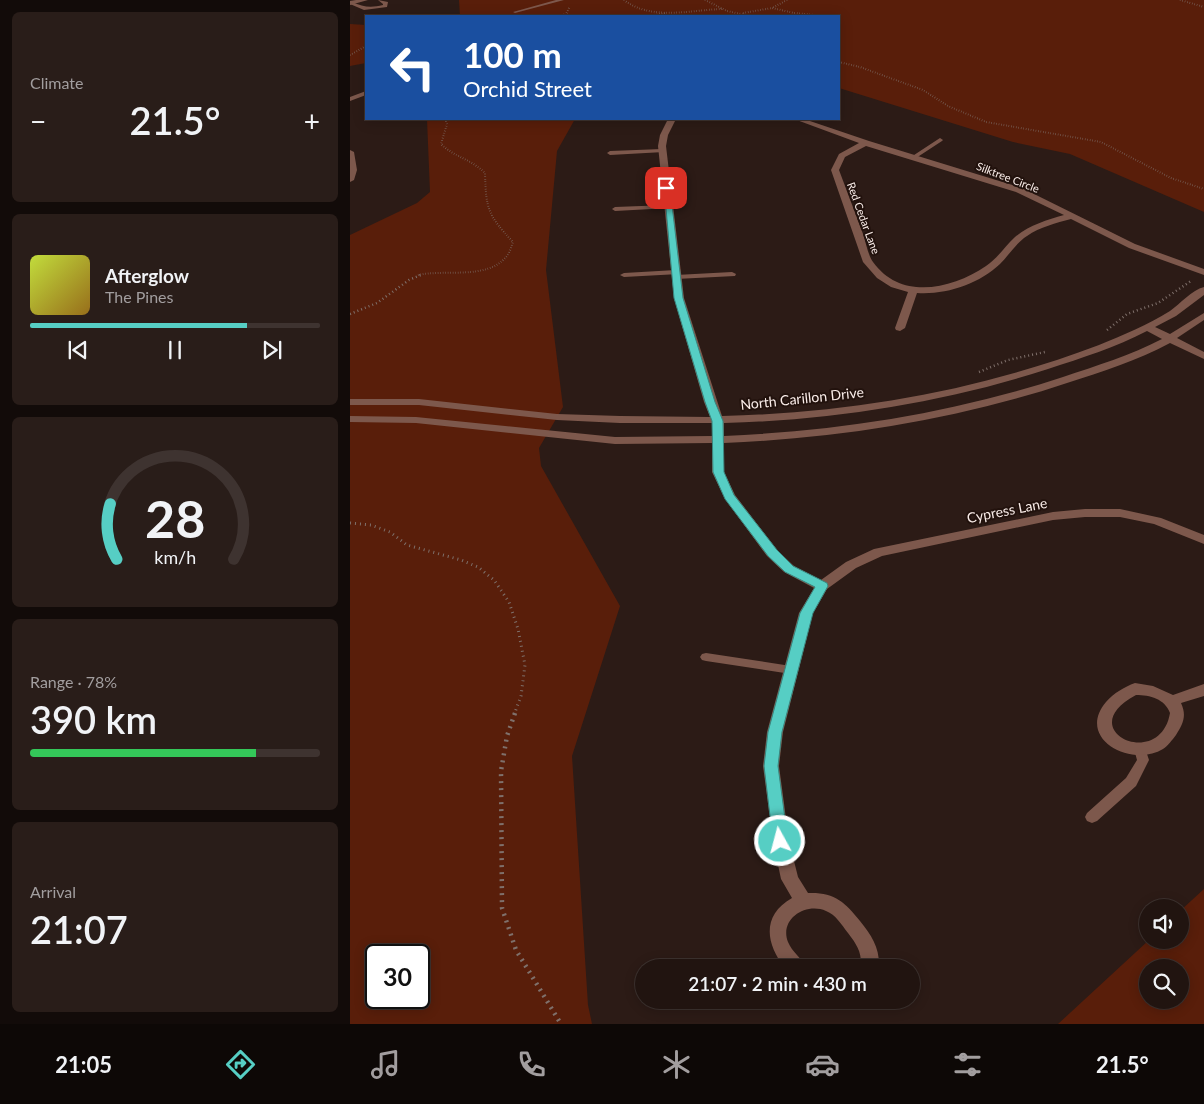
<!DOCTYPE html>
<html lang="en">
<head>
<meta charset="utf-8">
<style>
  body { margin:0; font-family:Lato,sans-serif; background:#291d19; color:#f1f3f6; height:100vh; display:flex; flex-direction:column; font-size:19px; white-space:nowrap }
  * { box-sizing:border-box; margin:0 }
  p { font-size:16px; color:#a29e9f }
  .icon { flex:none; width:28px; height:28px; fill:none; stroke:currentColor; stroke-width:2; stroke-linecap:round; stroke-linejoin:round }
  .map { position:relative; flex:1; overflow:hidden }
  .panel { display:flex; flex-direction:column; gap:12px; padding:12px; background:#120b09; width:350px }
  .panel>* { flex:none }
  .guide { position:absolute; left:15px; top:15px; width:475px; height:105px; border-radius:0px; box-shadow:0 2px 12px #0003,0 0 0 1px #3e3330; background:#1a4fa0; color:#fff; overflow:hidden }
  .buttons { position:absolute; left:789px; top:899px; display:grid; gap:10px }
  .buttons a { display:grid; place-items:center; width:50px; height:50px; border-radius:50%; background:#211410; box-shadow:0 2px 12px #0003,0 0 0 1px #3e3330; font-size:25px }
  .speed { position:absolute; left:15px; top:944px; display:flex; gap:10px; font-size:25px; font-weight:700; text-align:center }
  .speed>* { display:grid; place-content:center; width:65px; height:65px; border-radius:50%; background:#211410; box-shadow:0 2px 12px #0003,0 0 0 1px #3e3330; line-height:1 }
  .speed .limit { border:2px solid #111; border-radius:8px; background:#fff; color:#111 }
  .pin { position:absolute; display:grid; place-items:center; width:42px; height:42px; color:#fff; margin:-21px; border-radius:10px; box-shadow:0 2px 8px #0006 }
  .me { position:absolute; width:55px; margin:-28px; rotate:353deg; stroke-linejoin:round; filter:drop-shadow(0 0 4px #0008) }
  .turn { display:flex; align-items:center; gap:18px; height:105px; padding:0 15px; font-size:22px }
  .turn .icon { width:65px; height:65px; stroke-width:2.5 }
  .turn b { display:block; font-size:35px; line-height:42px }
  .big { font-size:38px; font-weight:600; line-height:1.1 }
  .panel .widget { flex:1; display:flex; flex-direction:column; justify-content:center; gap:8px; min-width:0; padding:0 18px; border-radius:8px; background:#291d19 }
  .panel .dial { align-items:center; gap:0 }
  .dial svg { height:130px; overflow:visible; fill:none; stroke:#3e3330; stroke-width:7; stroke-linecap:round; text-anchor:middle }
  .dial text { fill:#f1f3f6; stroke:none }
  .song { display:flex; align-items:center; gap:15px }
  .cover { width:60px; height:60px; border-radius:8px; background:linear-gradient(135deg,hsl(70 70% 55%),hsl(40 70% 35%)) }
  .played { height:5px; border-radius:2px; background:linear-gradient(90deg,#56cec4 75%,#3e3330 75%) }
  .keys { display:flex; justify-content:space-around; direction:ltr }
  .heat { display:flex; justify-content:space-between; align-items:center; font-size:28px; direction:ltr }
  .charge { height:8px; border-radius:4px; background:linear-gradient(90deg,#34c759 78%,#3e3330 0) }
  .trip { position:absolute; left:285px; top:959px; width:285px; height:50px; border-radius:25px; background:#211410; box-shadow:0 2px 12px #0003,0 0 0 1px #3e3330; font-weight:600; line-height:50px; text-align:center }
  .menu { display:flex; height:80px; justify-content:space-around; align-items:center; background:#0d0806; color:#a29e9f }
  .menu .icon { width:35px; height:35px }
  .menu .selected { color:#56cec4 }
  .menu b { font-size:22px; color:#f1f3f6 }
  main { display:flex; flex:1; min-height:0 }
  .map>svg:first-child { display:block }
</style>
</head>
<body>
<main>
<section class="panel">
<div class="widget"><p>Climate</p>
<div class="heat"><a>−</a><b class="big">21.5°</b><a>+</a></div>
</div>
<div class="widget">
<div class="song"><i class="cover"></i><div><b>Afterglow</b><p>The Pines</p></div></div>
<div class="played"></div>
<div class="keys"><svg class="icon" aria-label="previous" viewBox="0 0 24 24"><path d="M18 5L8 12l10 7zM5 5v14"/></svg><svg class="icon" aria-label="pause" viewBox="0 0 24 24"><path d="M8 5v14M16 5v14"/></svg><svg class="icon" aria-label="next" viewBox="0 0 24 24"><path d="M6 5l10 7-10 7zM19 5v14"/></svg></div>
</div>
<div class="widget dial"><svg viewBox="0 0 100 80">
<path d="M14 69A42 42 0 1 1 86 69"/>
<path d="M14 69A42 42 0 0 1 10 35" stroke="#56cec4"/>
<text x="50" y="56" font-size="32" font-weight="700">28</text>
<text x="50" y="72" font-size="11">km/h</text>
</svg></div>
<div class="widget"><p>Range · 78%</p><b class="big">390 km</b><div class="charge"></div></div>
<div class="widget"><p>Arrival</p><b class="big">21:07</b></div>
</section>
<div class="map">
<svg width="854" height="1024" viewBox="0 0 854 1024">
  <rect width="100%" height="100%" fill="#2c1b16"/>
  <path fill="#591e0a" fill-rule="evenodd" d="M109,0H854V212L720,154L663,142L489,88V16H110Z
    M0,24L16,25V63L0,66Z
    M77,119H225L207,151L196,270L213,407L189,448L191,466L270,606L222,756L238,1005L242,1024H0V235L67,203L80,192ZM26,955H69V998H26Z
    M854,889V1024H708L799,940H830V911ZM798,968H830V1000H798Z"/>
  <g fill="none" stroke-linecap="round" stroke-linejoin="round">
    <path stroke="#7f706b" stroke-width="2" stroke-dasharray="0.5 2" stroke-linecap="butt" d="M274,0C301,21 341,10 372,9
      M355,0L377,11L400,16
      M437,0L422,8L444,13L474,16
      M830,0L854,7
      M219,8L216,14L220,16
      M393,13L422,8
      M209,16L216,14
      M267,16H298L316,13
      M0,55L16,46
      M489,62L510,67L573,90L598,106L636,122L751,142L821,178L854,189
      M68,275C95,269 137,280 156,257C160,253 161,247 163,242C138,215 136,210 135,173C121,159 104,157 91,144L97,124L95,119"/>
    <path stroke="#7f706b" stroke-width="2.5" stroke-dasharray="1 3" stroke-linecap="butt" d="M0,314L27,303L59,280L73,274
      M757,330L777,314L808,303L841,281
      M629,372L658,360L695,352"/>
    <path stroke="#7f706b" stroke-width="3" stroke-dasharray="1 4" stroke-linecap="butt" d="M0,523L21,525L40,532L57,545L111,560L128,567L144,580L159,602L168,629L175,665L171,696L164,715"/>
    <path stroke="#7f706b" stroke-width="4.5" stroke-dasharray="2 5" stroke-linecap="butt" d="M165,713L157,736L151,771L152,908L166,950L211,1024"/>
    <path fill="#7d584c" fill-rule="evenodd" d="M28,0L38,2L37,7L14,10L0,4L2,2C13,7 21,8 33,5V4Z
      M206,0H214L165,13L163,12Z
      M590,138L593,140L592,141L566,158L561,157Z
      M312,149L315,151L314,152L260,155L257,153L260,151Z
      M318,205L320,206V208L265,211L262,209L265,207Z
      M326,270L330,272L329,274L274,277L270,275L274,273Z
      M382,272L386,274L385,276L326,279L322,277L326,275Z
      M356,653L441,666L445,667L447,670L445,673L441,674L356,661L352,660L350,657L352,654Z
      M790,744L794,745L799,760L786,786L747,821L742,823L737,821L735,817L737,813L776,778L787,760L784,749L786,745Z"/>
    <path fill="#7d584c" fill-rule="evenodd" d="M6,0H18L0,5V1Z
      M16,91V95L0,101V97Z
      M318,119H326L318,135L316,146L334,298L372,416C501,413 628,391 749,345C773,335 798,325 820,311C830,304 842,290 854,287V295L826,316L805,327L820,334L854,313V320L827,338L854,352V359L820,343C788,360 752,372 717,383C606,420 491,438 374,443V472L385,495L427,550L444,566L471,580L496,562L524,549L703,512L735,509H770L811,518L854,535V544L804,524L770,517H735L703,520L532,556L506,568L477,589L463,613L433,732L429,766L439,841L448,877L458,893C484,892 495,902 510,921C522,936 530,948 529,968H511C512,952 507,945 498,933C491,924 486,915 476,911C456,902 429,919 438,942C442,952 452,958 456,968H435C415,943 412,915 442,898L431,879L423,841L413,766L417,732L449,613L464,588L434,572L417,556L375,499L362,472V443L265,444L66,423L0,422V416L66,417L265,437L362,436V423H270L207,420L69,405H0V399H69L207,414L270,416L360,417L354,402L324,298L308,146L310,135ZM797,331L812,339C781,355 746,366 713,377C603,413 489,431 374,436V423C484,420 593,403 698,369C732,358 766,347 797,331Z
      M444,119H454L519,141L672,188L785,244L854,269V275L779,248L721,219C706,223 690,227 677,236C666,243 659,255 650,264C629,284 596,295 567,293L555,328L550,331L546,330L545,328L558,292L541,287L527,278L513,262L481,170L489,154L509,143ZM516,146L666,192L714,215C697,220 679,225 665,237C655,246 648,258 636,266C602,289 551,301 523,262C518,255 516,243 513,234C505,213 497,191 489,170L495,157Z
      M0,150L4,152L7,170L4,180L0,182Z
      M785,683L803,686L823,695L854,684V696L831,703C837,716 833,724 826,735C822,740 818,746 813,749C782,768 725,739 756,702C764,693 774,687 785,683ZM786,695C800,695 815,699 820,713C810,772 720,730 786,695Z"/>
  </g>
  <path fill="#56cec4" stroke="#38867f" d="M314,186L320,188L333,298L365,402L373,421L374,472L384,495L427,550L443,566L477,583L478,586L463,613L432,732L428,766L438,841L436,845L430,847L425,845L423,841L414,766L418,732L450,613L465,587L435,572L418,556L375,499L363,472L362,421L355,402L324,298Z"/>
  <g text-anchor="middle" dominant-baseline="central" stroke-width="4" stroke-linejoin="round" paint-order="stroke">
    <g font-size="11" fill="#faede9" stroke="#22120d">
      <text transform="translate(658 177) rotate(21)">Silktree Circle</text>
      <text transform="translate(514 218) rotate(70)">Red Cedar Lane</text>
    </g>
    <g font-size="14" fill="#faede9" stroke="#22120d">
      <text transform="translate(452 398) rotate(-6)">North Carillon Drive</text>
      <text transform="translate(657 510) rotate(-11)">Cypress Lane</text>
    </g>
  </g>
</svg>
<div class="buttons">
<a><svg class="icon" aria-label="sound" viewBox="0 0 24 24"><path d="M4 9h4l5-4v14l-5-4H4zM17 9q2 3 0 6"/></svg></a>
<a><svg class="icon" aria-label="search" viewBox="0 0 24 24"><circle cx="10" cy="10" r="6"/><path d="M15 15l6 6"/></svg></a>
</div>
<div class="speed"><div class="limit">30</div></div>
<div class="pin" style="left:316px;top:188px;background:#d93025"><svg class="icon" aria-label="arrive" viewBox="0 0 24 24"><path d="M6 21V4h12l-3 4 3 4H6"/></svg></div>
<svg class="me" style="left:430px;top:841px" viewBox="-20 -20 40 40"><circle r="17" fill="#56cec4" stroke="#fff" stroke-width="3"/><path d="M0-11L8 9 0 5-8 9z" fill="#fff"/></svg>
<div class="trip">21:07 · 2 min · 430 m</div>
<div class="guide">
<div class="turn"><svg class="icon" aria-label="left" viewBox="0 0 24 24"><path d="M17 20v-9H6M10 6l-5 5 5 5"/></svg><div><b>100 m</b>Orchid Street</div></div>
</div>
</div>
</main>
<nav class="menu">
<b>21:05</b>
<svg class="icon selected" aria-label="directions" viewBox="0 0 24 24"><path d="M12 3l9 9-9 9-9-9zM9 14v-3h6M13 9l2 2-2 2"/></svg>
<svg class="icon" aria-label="music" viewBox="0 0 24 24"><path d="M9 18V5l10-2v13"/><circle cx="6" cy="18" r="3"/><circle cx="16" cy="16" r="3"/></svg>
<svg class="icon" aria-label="phone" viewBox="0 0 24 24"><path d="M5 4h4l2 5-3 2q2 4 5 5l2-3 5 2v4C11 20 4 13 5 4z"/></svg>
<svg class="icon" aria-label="climate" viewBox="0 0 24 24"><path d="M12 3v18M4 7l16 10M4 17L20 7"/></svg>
<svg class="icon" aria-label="car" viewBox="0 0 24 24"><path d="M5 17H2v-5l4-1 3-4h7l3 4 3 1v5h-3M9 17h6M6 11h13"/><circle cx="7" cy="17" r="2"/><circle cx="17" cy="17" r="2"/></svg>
<svg class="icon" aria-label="filters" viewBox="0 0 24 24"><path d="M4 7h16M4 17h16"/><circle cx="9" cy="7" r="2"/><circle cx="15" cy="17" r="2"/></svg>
<b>21.5°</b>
</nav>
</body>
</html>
